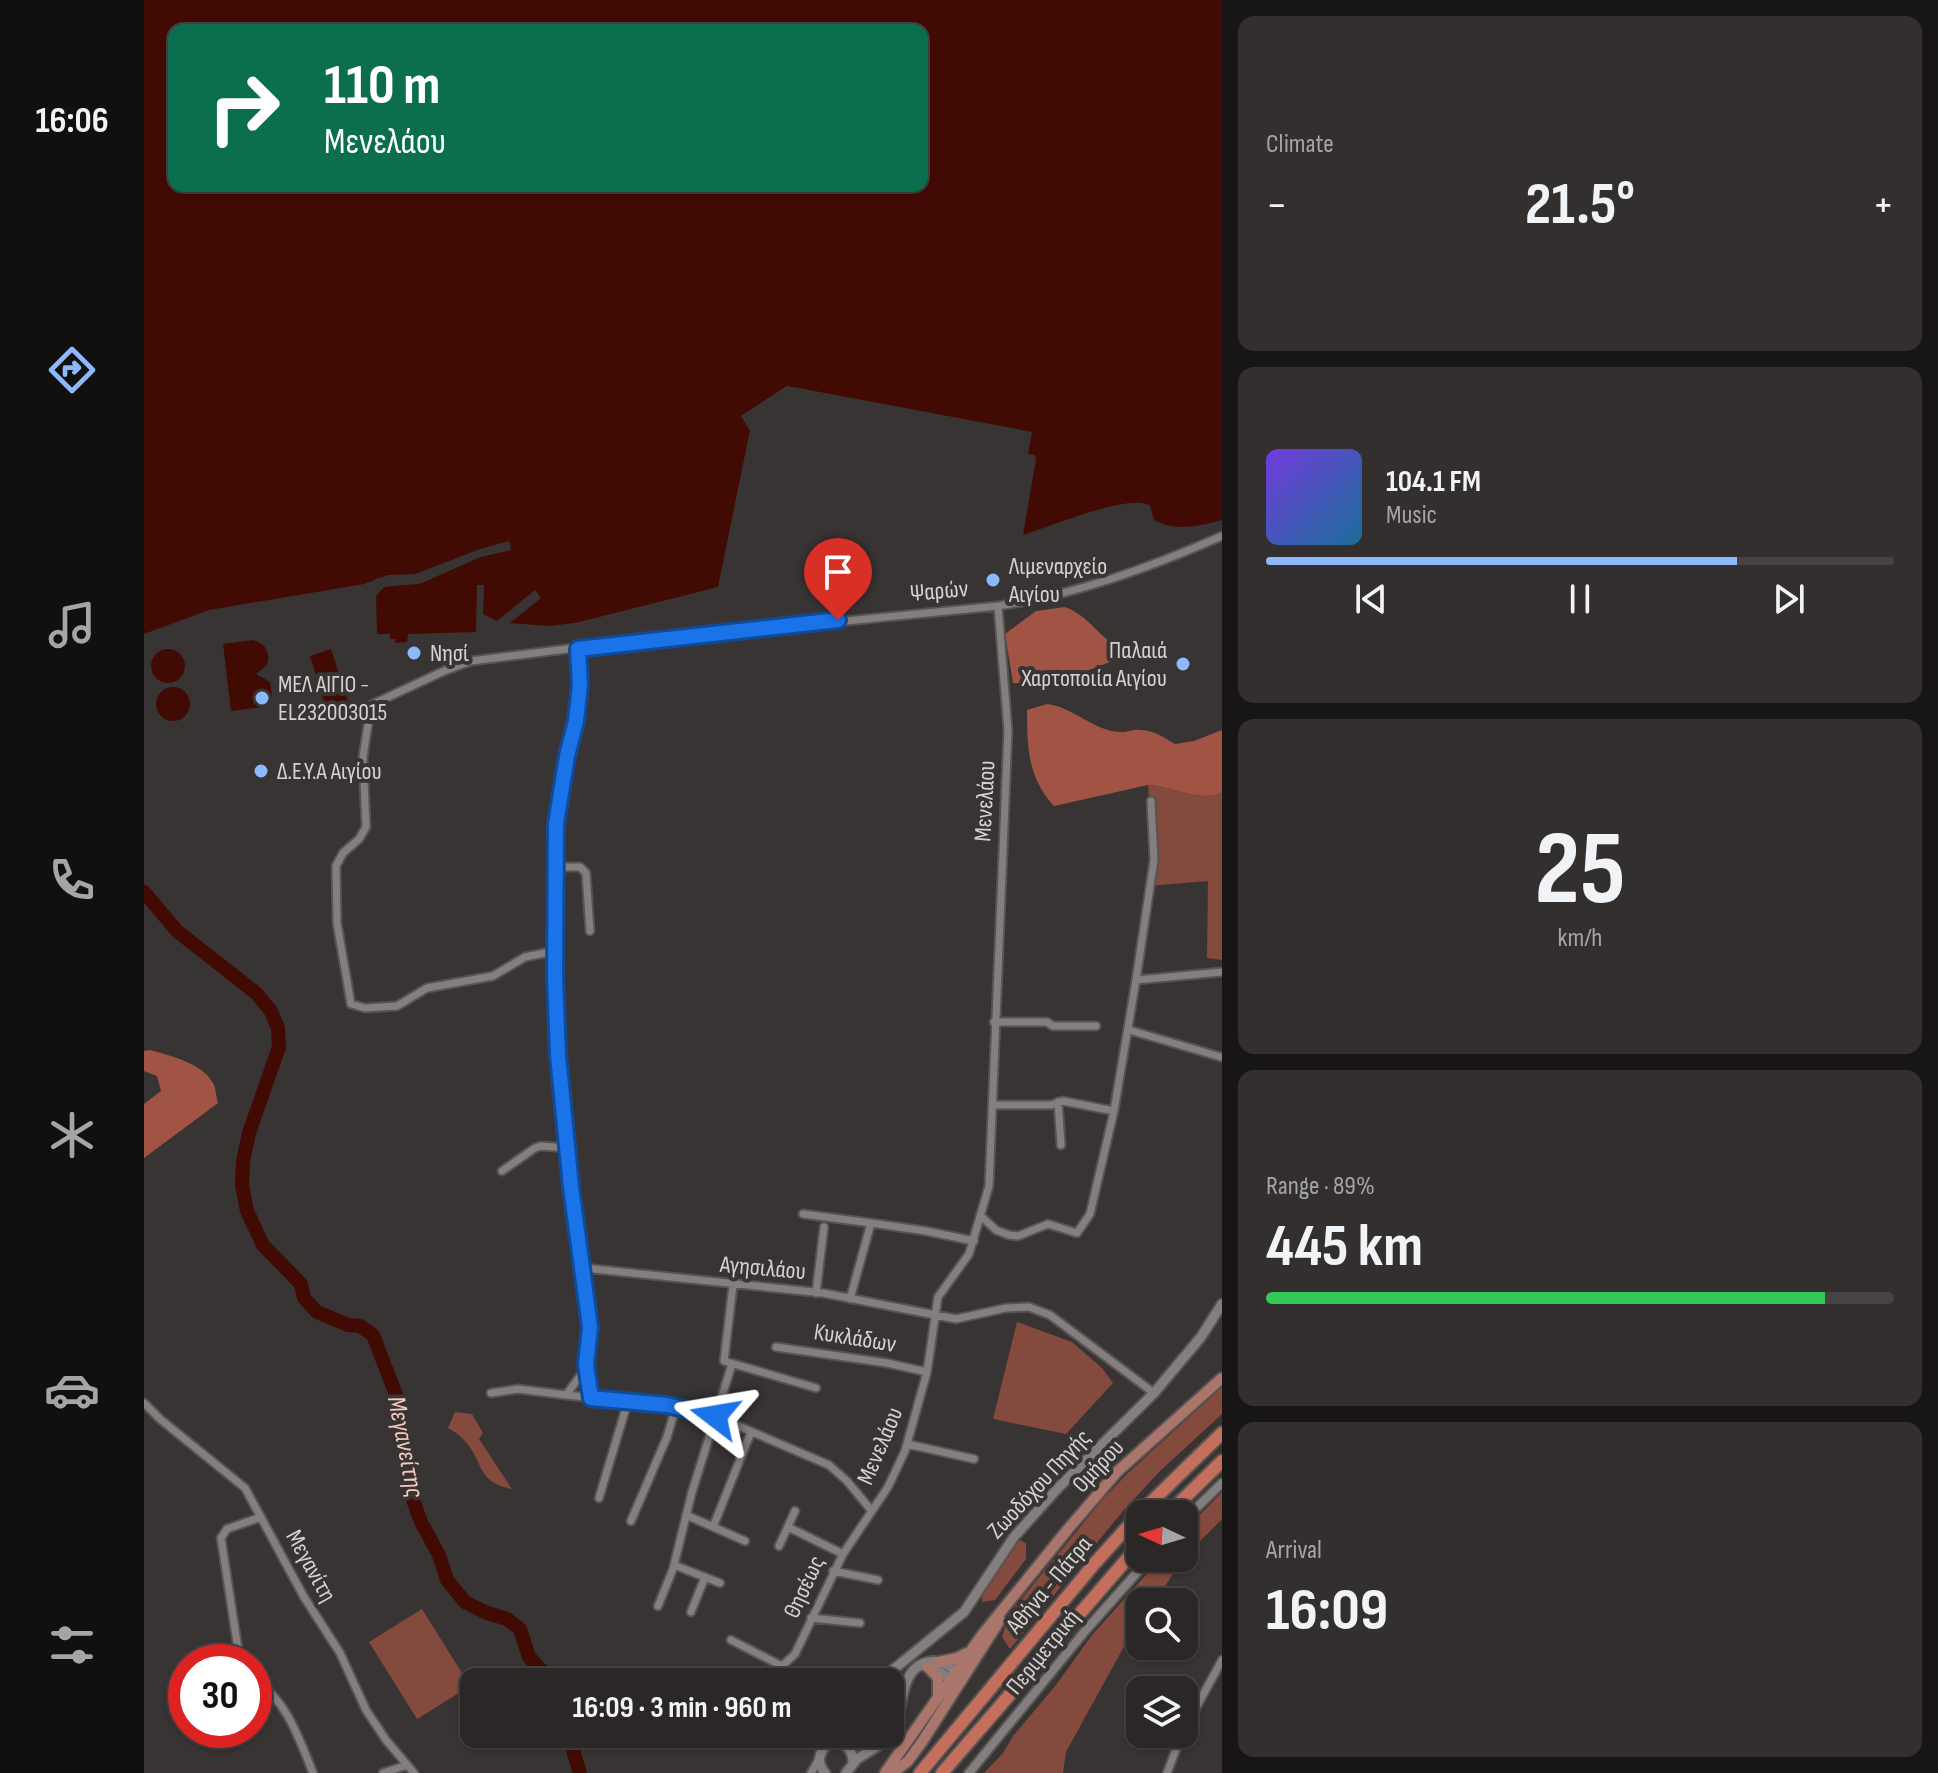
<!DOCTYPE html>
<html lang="en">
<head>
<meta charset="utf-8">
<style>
  body { margin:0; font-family:"Sofia Sans Condensed",sans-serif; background:#322f2e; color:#f1f3f6; height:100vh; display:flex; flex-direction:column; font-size:30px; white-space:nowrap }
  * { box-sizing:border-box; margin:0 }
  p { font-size:26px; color:#a5a5a7 }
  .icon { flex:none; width:44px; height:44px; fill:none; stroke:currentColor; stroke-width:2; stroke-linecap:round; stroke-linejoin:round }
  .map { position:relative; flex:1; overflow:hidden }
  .sheet { display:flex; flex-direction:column; gap:16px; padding:16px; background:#171515; width:716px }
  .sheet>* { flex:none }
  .guide { position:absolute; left:24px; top:24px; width:760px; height:168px; border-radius:16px; box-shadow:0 2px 6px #0004,0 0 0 2px #464443; background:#0b6e4f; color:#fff; overflow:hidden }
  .needle { width:52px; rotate:274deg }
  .buttons { position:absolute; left:982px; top:1500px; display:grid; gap:16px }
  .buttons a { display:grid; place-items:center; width:72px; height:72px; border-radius:16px; background:#2a2726; box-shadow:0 2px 6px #0004,0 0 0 2px #464443; font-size:40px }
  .speed { position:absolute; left:24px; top:1644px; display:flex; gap:16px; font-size:40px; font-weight:700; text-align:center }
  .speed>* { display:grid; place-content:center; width:104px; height:104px; border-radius:50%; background:#2a2726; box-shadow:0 2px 6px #0004,0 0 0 2px #464443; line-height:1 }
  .speed .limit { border:12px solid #d22; background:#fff; color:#111 }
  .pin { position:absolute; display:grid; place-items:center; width:68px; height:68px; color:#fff; margin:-82px -34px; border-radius:50% 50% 50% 0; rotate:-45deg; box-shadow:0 0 8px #0007 }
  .pin .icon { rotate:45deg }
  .me { position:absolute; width:88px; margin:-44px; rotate:284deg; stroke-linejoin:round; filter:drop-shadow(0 0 6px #0008) }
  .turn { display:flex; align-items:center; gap:28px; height:168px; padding:0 24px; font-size:36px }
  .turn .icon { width:104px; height:104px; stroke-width:2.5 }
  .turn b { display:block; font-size:56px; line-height:68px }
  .big { font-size:60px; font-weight:700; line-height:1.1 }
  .sheet .card { flex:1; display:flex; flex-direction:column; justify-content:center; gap:12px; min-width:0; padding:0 28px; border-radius:16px; background:#322f2e }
  .sheet .dial { align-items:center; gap:0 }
  .dial b { font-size:104px; line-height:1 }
  .song { display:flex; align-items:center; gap:24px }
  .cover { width:96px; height:96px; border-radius:12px; background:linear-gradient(135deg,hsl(260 70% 55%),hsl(200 70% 35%)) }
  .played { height:8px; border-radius:4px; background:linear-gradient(90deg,#8bb9fc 75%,#464443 75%) }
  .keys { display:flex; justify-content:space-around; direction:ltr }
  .heat { display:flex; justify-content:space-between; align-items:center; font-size:44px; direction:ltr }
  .charge { height:12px; border-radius:6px; background:linear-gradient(90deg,#34c759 89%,#464443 0) }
  .trip { position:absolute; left:316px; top:1668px; width:444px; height:80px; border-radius:16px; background:#2a2726; box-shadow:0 2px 6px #0004,0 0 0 2px #464443; font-weight:700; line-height:80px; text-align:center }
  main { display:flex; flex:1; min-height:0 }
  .dock { display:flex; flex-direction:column; width:144px; justify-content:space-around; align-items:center; background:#11100f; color:#a5a5a7 }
  .dock .icon { width:56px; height:56px }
  .dock .current { color:#8bb9fc }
  .dock b { font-size:36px; color:#f1f3f6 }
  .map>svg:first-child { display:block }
</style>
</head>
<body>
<main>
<nav class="dock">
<b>16:06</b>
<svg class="icon current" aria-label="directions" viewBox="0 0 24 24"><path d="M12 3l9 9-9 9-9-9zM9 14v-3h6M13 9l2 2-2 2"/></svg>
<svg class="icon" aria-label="music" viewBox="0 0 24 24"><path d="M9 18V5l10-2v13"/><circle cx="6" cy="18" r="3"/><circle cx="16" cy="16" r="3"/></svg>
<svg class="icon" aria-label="phone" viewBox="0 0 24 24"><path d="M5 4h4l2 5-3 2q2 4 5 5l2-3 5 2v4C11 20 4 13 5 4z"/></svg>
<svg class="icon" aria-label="climate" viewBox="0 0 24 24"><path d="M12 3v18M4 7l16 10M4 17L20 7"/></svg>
<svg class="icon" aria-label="car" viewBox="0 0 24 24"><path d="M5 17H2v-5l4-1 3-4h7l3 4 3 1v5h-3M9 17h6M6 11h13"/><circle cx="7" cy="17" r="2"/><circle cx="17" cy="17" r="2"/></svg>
<svg class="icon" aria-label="filters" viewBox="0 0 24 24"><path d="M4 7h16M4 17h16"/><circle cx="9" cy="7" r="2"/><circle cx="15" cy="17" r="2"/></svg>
</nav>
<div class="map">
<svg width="1078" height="1773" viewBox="0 0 1078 1773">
  <rect width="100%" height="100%" fill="#383433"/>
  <path fill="#854a3e" d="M1004,785C1026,785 1058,804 1078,792V960L1063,958L1064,881L1004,886L1008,843Z
    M873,1322L928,1342L958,1368L969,1383L922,1434L849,1419Z
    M1078,1387V1414L1016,1471L979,1511L866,1649L858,1637L865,1614L959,1499L984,1473Z
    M311,1412L328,1414L339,1433L335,1439L368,1489C331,1482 340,1460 320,1440C316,1435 309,1431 304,1428Z
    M1078,1492V1519L1040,1557V1531Z
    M876,1540L882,1543V1559L851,1600L838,1602C838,1584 863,1553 876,1540Z
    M1017,1558H1039L1011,1602H996V1624L983,1641L922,1752L919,1773H840L859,1753L869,1736L912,1685L948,1635Z
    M278,1609L326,1686L273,1719L225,1642Z"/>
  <path fill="#a15344" d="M921,607C941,614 951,631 969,644L968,661C937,674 903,687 869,683L861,634L892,611Z
    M903,704C929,707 950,731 976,732C982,733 989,729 995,730C1010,730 1019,737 1031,744L1050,741L1078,730V792C1058,804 1026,785 1004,785L910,806C884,778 883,747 883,710Z
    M6,1050C27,1056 58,1063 69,1083C72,1088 72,1097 74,1103L0,1158V1104L17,1091L13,1076L0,1071V1051Z"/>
  <path fill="#410b03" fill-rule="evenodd" d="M0,0H1078V520C1056,526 1031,532 1010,520L1006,506C988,492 902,528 879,535L892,459L891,455L884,454L887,432L643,386L597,416L606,430L574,587L431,623L405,626L366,623L397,598L391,590L353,621L339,614L340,585H333L332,632L264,634L263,642L251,643V639H246V634H233L232,596L239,587L278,583L336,557L367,550L366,542L273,574L244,575L220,584L65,610L0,634ZM30,30H778V186H30Z
    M109,640C122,644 127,653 123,665L112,674L126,682L128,696L118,707L87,711L79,644Z
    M187,649L205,705L183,712L166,656Z
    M7 666a17 17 0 1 1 34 0a17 17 0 1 1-34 0Z
    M12 704a17 17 0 1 1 34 0a17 17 0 1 1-34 0Z"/>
  <path fill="#383433" d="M643,386L888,432L884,454L880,453L883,435L644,390L602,417L610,429L609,435L597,416Z
    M365,541L367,550L336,557L275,584L241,586L232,596V587L240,582L274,580L329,556L270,579H245L229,584L230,580L234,578L269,575L336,549Z"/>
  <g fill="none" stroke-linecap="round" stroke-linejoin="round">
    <path stroke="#410b03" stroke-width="14" d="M0,892L33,931L112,993L127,1011L134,1028L135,1047L105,1133L99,1161L98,1185L103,1211L119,1245L157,1284L160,1298L173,1312L204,1325L216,1326L229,1335L257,1408L258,1439L268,1497L277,1522L295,1555L303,1580L321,1602L343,1613L363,1619L376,1629L385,1657L396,1669L418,1682
      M429,1734L430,1754L436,1773"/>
    <defs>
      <path id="minor" d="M434,649L436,685L432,721L423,756L412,824L411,951L414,1055L446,1327L439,1372L422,1395L523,1405L571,1416L685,1465L703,1481L727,1510
        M411,867H436L442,873L446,931
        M411,951L381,957L349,976L283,988L253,1006L221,1008L207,1004L193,923L192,866L199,853L215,839L222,827L219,757L227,705L300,671L327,661L447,646L854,606C931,595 1007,567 1078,536
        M992,980L1010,860L1007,801
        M850,1022H903L909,1026H952
        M985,1030L1077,1057
        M914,1102L917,1145
        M849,1105H907L919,1101L970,1111
        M358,1171L391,1148L397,1146L424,1148
        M659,1214L727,1223
        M838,1217L852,1230L865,1235L874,1236L904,1224L933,1233L946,1214L970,1111L992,980L1078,972
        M440,1268L679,1293L812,1319L862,1308L885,1307L906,1315L1010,1393
        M589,1285L580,1361L672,1388
        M672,1293L680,1227
        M706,1299L727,1223L782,1231L830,1241
        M632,1347L743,1363L783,1372
        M442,1367L447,1398
        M347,1393L374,1389L422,1395
        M0,1403L16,1419L101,1488L160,1597L196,1653L222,1710L242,1740L270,1773
        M763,1444L830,1459
        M455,1498L484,1401
        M542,1515L601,1541
        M487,1521L523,1437L532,1407
        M569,1527L607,1432
        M644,1527L699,1554
        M635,1546L651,1511
        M530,1565L576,1583
        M689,1571L734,1580
        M514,1606L529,1569L548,1492L588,1364
        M547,1612L561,1577
        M667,1618L716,1623
        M587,1640L638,1666
        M96,1662L77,1538L83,1529L117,1517
        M566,1678L570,1682
        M110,1680C142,1698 156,1741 169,1773
        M630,1682L638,1666L651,1654L699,1554L744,1487L761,1451L783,1372L794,1297L825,1254L845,1186L864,731L854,606
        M1040,1730L1078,1660
        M239,1773L263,1765
        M667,1773L675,1759
        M1023,1773L1038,1734"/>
      <path id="tertiary" d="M1040,1520L1078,1483
        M825,1773L941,1631L1006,1558"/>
      <path id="secondary" d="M782,1667L796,1672L811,1682
        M734,1682L820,1612L870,1537L914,1488L1010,1393L1057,1337L1078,1304
        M683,1745C698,1739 709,1747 709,1763
        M681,1773C668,1757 681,1748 689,1734
        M702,1773L713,1759L745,1739L750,1733C760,1710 754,1669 784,1662C798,1659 808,1667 817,1677"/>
      <path id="primary" d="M794,1662L813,1658L823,1653
        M784,1667L794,1678V1696
        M741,1773L838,1635L924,1529L974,1471L1078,1378
        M749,1773L764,1761L778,1742L856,1620"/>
      <path id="motorway" d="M1024,1514L1078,1461
        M776,1773L951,1563L997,1512L1078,1433
        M798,1773L996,1544"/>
    </defs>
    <use href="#minor" stroke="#565352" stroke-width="11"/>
    <use href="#tertiary" stroke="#565352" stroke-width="12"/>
    <use href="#secondary" stroke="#565352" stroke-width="13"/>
    <use href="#primary" stroke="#565352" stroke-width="14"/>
    <use href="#motorway" stroke="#565352" stroke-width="16"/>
    <use href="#minor" stroke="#847f7e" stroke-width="7"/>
    <use href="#tertiary" stroke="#847f7e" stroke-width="8"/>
    <use href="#secondary" stroke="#847f7e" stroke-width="9"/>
    <use href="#primary" stroke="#aa756a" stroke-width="10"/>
    <use href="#motorway" stroke="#c46e5c" stroke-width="12"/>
  </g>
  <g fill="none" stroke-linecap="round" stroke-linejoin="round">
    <defs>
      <path id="route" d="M571,1416L523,1405L447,1398L442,1365L446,1327L427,1187L414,1055L411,976L412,824L423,756L432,721L436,685L434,649L694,620"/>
    </defs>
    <use href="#route" stroke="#114b97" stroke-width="20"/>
    <use href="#route" stroke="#1a73e8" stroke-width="14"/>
  </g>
  <g fill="#8bb9fc" stroke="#383433" stroke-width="3">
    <circle cx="849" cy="580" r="8"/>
    <circle cx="270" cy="653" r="8"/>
    <circle cx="1039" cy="664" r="8"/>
    <circle cx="118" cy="698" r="8"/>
    <circle cx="117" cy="771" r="8"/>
  </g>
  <g text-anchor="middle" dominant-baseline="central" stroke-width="8" stroke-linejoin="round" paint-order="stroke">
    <g font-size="24" fill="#d5d3d2" stroke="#383433" text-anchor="start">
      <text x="865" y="566">Λιμεναρχείο<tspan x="865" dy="28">Αιγίου</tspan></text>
      <text x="1023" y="650" text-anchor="end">Παλαιά<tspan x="1023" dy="28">Χαρτοποιία Αιγίου</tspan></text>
      <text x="286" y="653">Νησί</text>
      <text x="134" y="684">ΜΕΛ ΑΙΓΙΟ -<tspan x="134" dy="28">EL232003015</tspan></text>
      <text x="133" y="771">Δ.Ε.Υ.Α Αιγίου</text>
    </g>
    <g font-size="24" fill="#d5d3d2" stroke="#383433">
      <text transform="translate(795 591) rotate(-5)">Ψαρών</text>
      <text transform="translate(841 801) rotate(-87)">Μενελάου</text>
      <text transform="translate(619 1268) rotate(5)">Αγησιλάου</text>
      <text transform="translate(711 1338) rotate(9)">Κυκλάδων</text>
      <text transform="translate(736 1446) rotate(-67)">Μενελάου</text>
      <text transform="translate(954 1466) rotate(-47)">Ομήρου</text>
      <text transform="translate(895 1484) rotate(-47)">Ζωοδόχου Πηγής</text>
      <text transform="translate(167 1566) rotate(61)">Μεγανίτη</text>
      <text transform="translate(905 1585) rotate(-50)">Αθήνα - Πάτρα</text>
      <text transform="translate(660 1587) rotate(-65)">Θησέως</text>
      <text transform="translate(899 1652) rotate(-51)">Περιμετρική</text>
    </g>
    <g font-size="26" font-style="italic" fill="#f8c9bf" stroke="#383433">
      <text transform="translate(261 1447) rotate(79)">Μεγανείτης</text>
    </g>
  </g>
</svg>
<div class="buttons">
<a><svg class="needle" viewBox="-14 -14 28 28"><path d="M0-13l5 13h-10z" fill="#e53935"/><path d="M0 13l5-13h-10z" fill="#a5a5a7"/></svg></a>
<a><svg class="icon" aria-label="search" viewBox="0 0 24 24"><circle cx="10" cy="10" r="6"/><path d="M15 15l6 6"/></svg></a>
<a><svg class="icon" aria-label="layers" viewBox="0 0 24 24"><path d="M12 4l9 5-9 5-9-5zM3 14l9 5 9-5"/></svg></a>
</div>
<div class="speed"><div class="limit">30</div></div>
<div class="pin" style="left:694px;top:620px;background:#d93025"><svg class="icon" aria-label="arrive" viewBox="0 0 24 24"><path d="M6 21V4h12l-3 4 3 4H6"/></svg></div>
<svg class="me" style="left:571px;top:1416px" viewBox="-20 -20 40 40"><path d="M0-17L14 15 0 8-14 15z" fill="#1a73e8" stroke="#fff" stroke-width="4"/></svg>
<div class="trip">16:09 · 3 min · 960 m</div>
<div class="guide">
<div class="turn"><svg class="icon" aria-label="right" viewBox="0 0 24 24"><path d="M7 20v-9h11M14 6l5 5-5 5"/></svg><div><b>110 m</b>Μενελάου</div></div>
</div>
</div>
<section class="sheet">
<div class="card"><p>Climate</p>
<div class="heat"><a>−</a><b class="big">21.5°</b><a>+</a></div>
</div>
<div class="card">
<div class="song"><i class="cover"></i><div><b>104.1 FM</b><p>Music</p></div></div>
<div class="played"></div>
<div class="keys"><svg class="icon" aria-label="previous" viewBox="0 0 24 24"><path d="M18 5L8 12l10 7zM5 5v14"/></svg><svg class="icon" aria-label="pause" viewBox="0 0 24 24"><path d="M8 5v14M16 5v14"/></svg><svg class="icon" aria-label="next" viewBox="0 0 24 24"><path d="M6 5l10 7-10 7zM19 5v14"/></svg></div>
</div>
<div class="card dial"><b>25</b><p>km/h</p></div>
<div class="card"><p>Range · 89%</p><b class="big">445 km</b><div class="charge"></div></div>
<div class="card"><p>Arrival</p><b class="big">16:09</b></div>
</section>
</main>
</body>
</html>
